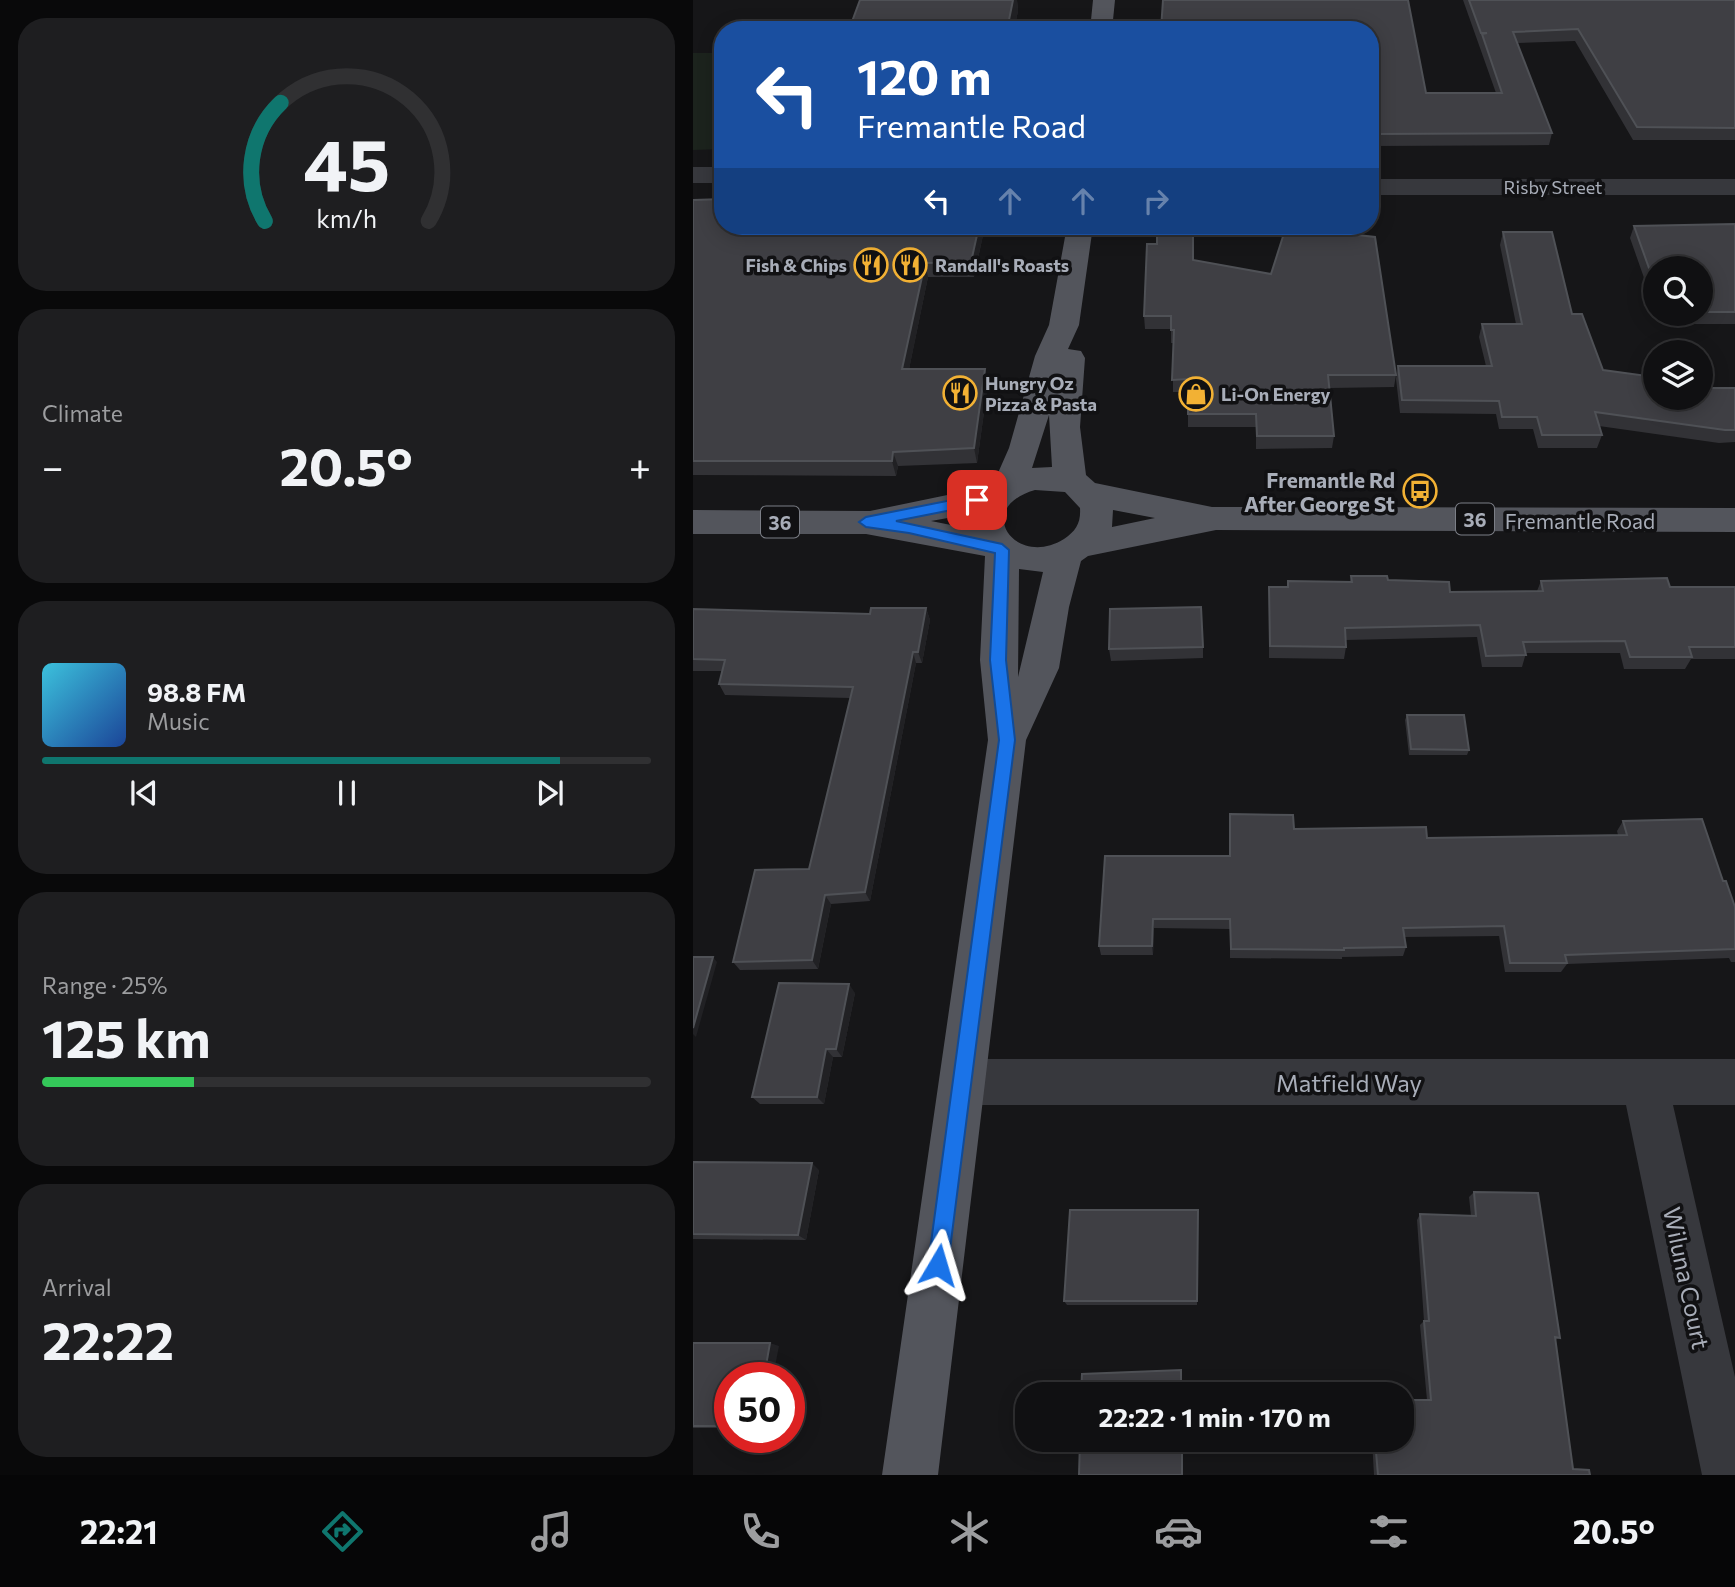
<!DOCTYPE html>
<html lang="en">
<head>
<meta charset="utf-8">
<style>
  body { margin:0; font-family:Commissioner,sans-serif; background:#1e1e20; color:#f1f3f6; height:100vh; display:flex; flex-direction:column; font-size:26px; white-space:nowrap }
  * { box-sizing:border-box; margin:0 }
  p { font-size:23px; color:#9c9d9f }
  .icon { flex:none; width:38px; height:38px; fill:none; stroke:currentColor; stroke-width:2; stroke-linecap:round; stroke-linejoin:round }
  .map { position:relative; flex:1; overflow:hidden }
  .details { display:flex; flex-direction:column; gap:18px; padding:18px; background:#09090a; width:693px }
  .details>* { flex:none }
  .banner { position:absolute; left:21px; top:21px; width:665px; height:214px; border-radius:28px; box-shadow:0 4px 18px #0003,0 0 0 2px #303032; background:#1a4fa0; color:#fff; overflow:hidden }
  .buttons { position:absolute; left:950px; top:256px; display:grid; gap:14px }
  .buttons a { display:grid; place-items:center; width:70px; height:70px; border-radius:50%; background:#101012; box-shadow:0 4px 18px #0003,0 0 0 2px #303032; font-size:35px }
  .speed { position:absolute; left:21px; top:1362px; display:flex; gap:14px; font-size:35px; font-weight:700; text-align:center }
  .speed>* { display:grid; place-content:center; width:91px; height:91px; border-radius:50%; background:#101012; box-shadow:0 4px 18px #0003,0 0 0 2px #303032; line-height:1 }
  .speed .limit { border:10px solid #d22; background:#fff; color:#111 }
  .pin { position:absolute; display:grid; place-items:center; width:60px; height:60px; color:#fff; margin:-30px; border-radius:14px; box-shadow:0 4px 10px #0006 }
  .me { position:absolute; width:77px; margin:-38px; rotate:7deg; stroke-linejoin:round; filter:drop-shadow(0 0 5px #0008) }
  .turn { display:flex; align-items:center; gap:24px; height:147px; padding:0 28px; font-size:32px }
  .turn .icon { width:91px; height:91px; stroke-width:2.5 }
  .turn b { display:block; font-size:49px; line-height:60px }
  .lanes { display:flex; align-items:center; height:66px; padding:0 28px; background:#0003; justify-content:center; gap:35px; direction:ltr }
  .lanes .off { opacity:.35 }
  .big { font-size:52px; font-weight:700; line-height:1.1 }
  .details .card { flex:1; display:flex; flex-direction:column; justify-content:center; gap:10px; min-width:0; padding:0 24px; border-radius:28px; background:#1e1e20 }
  .details .dial { align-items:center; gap:0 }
  .dial svg { height:182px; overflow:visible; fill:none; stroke:#303032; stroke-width:7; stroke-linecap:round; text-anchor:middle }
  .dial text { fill:#f1f3f6; stroke:none }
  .song { display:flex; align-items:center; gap:21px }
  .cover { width:84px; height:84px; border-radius:10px; background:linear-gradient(135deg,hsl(190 70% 55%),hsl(220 70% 35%)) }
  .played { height:7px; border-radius:4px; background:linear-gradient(90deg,#0f766e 85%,#303032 85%) }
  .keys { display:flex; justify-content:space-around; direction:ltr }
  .heat { display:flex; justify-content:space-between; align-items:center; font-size:38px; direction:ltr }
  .charge { height:10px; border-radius:5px; background:linear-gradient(90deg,#34c759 25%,#303032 0) }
  .trip { position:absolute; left:322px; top:1382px; width:399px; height:70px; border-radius:28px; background:#101012; box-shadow:0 4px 18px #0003,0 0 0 2px #303032; font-weight:700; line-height:70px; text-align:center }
  .tab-bar { display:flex; height:112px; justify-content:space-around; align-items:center; background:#060607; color:#9c9d9f }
  .tab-bar .icon { width:49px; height:49px }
  .tab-bar .on { color:#0f766e }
  .tab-bar b { font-size:32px; color:#f1f3f6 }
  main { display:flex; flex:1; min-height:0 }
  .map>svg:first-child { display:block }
</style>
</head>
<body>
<main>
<section class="details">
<div class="card dial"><svg viewBox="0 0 100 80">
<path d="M14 69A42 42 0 1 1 86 69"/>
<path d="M14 69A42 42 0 0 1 21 17" stroke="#0f766e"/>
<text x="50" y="56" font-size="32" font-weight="700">45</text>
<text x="50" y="72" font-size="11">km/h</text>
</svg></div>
<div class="card"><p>Climate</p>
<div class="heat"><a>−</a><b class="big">20.5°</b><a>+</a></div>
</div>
<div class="card">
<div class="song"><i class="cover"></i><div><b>98.8 FM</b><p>Music</p></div></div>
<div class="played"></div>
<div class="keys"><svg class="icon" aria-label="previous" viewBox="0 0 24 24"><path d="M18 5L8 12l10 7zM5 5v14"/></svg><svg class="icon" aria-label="pause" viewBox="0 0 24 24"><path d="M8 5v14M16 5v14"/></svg><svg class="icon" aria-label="next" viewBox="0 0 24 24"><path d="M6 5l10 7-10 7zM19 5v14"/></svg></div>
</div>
<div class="card"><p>Range · 25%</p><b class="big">125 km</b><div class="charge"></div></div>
<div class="card"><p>Arrival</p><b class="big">22:22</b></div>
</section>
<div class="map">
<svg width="1042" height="1475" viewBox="0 0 1042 1475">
  <rect width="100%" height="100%" fill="#161618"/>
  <path fill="#1c231d" d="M0,53H30V149L0,150Z"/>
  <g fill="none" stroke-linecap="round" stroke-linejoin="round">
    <path fill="#37383d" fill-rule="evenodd" d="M0,167H30V183H0Z
      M677,179H1042V195H677Z
      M269,1059H1042V1105H980L1042,1377V1475H1009L933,1105H269L253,1098L246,1082L253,1066Z"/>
    <path fill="#53555c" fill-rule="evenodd" d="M400,0H422L419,30H397Z
      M374,226H400L386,325L375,349L388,351L392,358L387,427L393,475L402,483L519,507L1042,508V532L523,530L395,556L388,561L376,607L366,668L333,740L245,1475H189L295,740L287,660L292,556L173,534H0V510L177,511L293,487L301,482L316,448L342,356L356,325ZM356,415L359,467L339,468ZM342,490L372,492L387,508C388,523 383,531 371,539C323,569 279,508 342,490ZM420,510L462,518L419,527ZM277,514L278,529L238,521ZM326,569L350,572L325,677Z"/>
  </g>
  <path fill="#323236" d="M167,0H324L325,11L321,30H158L157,27Z
    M770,0H1042V140H940L882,41L824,43L859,133L856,145L681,146V142H677V30L733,93H803Z
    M0,200L30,226H292L281,277H235L216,369H292L295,383L284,463L205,466L203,476L0,475Z
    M1042,224V324H1002L998,314H964V313H1008V268H962V309L937,238L941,226Z
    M810,232L879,314L910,370L962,397L1042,388V442L1026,443L906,426L909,435L904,448H845L840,429H806L803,414L707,413L703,379L705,366H793L786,337L789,324H823L807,245Z
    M500,260L703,375L701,387L637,388L641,436L639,448L563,449V427H495V392H480V343H478V329H452L451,316Z
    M658,576L695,580L757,592L844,591L848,581L977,587H1042V659H998L992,669H931L927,653H833L829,667H789L784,637L653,640V647L651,659L576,658V587H595L657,582Z
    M233,608L237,620L229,663H223L177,901L138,904L125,969L47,970L40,962L116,869L157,698L32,695L26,684L29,671H0V609L177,614Z
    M510,647V658L418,661L416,649Z
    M714,715L776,750L774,755H716L712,720Z
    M930,821L1030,881L1042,907V962H1038L1036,958L874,964L868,972H812L806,936L711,937L713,947L710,956L649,957V959L537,958V929L461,928L460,955H408L406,946L537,856L601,829L734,838L925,835L924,831Z
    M162,993L149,1057H140L131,1104H67L59,1097Z
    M0,1162L126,1170L113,1240L0,1239Z
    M781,1192L867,1338L862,1340L880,1469L897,1475H681L679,1440H709L734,1400L727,1325L731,1321L724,1220L727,1214L778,1216L776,1197Z
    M505,1210L504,1305H374L371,1301Z
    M0,1343L86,1346L37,1377V1428H0Z"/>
  <path fill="#212124" d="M320,0H324L325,11L321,30H314Z
    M286,226H292L281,277L278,262Z
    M232,263L235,277L213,384L209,369Z
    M292,369L295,383L284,463L281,448Z
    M200,452L205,466L203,476L199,461Z
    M233,608L237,620L229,663L225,652Z
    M220,652L223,663L177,901L172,892Z
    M132,895L138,904L125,969L119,960Z
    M460,919L461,928L460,955L459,946Z
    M20,957L24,962L3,1037L0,1034V1028Z
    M156,984L162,993L149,1057L143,1049Z
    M133,1049L140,1057L131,1104L124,1097Z
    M119,1163L126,1170L113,1240L105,1235Z
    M77,1343L86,1346L80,1377H71Z"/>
  <path fill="#3f3f44" stroke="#4f5156" stroke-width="2" d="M167,0H320L314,30H176L177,27H157Z
    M470,0H715L733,93H809L789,34L794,33H788L776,0H1042V128L944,127L885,29L820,32L859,133L683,134L682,130H677V30H468Z
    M30,199V226H286L278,262L232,263L209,369H292L281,448L200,452L199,461H0V200Z
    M1042,224V312H1008V268H962V285L941,226Z
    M464,226H500V260L578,274L593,227L682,237L703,375H635L641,436H564L563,414H495V379L479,380L481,330H478V316H451L454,244H464Z
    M810,232H859L879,314H889L910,370L962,377V397H1008V388H1042V430H1032L902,412L909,435H849L844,417H809L806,401L709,400L705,366H799L789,324H829Z
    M658,576H694L695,580L756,582L757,592L850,591L848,581L974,578L977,587H1042V647H996L999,657H937L932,641L830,642L833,655L793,656L787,625L652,628L653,647L577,646L576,587H595V581L659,582Z
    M508,607L510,647L416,649L417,609Z
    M178,608H233L225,652H220L172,892L132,895L119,960L40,962L62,870L116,869L160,687L26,684L32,660L0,659V609L177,614Z
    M714,715H771L776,750L718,749Z
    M537,814L600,815L601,829L733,827L734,838L934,835L930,821L1009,819L1030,881H1033L1042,907V949L872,955L874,963H817L811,926L710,928L713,947L651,948V950L538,949L537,919H460L459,946H406L412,856H537Z
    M0,957H20L0,1028Z
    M86,983L156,984L143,1049H133L124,1097H59Z
    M0,1162L119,1163L105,1235L0,1234Z
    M781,1192L845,1193L867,1338L862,1337L880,1469L896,1470L897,1475H685L682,1440H709V1400H738L731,1321H736L727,1214L783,1216Z
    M377,1210H505L504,1301H371Z
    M0,1343H77L71,1377H37V1426H0Z
    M488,1370V1395H388L389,1374Z
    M387,1440H489V1475H386Z"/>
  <path fill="#1a73e8" stroke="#114b97" stroke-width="2" d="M284,495L291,500L289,504L203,521L309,544L316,550L313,660L322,740L255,1265L252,1273L245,1276L238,1273L235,1265L306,740L297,660L302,553L216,533L173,527L166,522L173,517Z"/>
  <defs>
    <symbol id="restaurant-ring" viewBox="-11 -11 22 22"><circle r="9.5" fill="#111113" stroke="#f2b134" stroke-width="1.5"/><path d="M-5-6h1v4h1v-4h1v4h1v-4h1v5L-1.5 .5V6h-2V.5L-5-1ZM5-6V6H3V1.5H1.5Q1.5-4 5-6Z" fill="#f2b134"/></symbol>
    <symbol id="shop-ring" viewBox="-11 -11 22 22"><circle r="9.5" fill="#111113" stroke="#f2b134" stroke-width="1.5"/><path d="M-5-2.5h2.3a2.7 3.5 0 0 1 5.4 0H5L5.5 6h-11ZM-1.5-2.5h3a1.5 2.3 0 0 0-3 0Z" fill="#f2b134"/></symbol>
    <symbol id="bus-ring" viewBox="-11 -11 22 22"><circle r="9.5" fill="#111113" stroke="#f2b134" stroke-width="1.5"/><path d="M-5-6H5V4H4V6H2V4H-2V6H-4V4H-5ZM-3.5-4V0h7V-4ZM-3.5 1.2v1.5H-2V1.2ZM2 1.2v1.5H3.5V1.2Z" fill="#f2b134"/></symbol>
  </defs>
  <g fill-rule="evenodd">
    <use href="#restaurant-ring" x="159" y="246" width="38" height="38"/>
    <use href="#restaurant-ring" x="198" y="246" width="38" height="38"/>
    <use href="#restaurant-ring" x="248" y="374" width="38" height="38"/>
    <use href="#shop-ring" x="484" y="375" width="38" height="38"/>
    <use href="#bus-ring" x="708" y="472" width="38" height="38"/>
  </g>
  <g text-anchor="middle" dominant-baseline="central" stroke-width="7" stroke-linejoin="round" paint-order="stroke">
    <g font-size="18" fill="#a8adb8" stroke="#111113">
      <text x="860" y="187">Risby Street</text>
    </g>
    <g font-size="18" font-weight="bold" fill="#a8adb8" stroke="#111113" text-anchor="start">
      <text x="154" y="265" text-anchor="end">Fish &amp; Chips</text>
      <text x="242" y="265">Randall's Roasts</text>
      <text x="292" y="383">Hungry Oz<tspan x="292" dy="21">Pizza &amp; Pasta</tspan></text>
      <text x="528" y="394">Li-On Energy</text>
    </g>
    <g fill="#111113" stroke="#7b7e86" stroke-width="2">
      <rect x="763" y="503.5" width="38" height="31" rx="5"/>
      <rect x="68" y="506.5" width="38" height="31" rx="5"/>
    </g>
    <g font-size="19" font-weight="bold" fill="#a8adb8">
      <text x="782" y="519">36</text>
      <text x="87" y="522">36</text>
    </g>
    <g font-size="21" font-weight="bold" fill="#a8adb8" stroke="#111113" text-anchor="end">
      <text x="702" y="479">Fremantle Rd<tspan x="702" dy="24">After George St</tspan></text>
    </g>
    <g font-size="21" fill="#a8adb8" stroke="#111113">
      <text x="887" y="520">Fremantle Road</text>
    </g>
    <g font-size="24" fill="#a8adb8" stroke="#111113">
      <text x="656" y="1082">Matfield Way</text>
      <text transform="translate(994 1278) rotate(78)">Wiluna Court</text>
    </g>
  </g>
</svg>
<div class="buttons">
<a><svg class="icon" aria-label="search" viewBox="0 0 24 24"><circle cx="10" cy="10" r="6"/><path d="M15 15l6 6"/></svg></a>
<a><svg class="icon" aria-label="layers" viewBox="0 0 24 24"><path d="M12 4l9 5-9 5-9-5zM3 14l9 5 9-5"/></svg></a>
</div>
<div class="speed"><div class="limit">50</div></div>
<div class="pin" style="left:284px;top:500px;background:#d93025"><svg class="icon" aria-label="arrive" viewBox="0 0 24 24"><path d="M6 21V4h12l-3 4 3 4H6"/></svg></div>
<svg class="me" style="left:245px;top:1265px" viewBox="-20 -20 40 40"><path d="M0-17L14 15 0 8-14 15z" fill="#1a73e8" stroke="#fff" stroke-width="4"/></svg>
<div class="trip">22:22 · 1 min · 170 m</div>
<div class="banner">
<div class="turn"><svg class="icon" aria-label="left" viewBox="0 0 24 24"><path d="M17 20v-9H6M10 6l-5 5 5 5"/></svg><div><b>120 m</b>Fremantle Road</div></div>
<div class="lanes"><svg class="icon" aria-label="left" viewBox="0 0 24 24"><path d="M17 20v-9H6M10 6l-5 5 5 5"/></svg><svg class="icon off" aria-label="ahead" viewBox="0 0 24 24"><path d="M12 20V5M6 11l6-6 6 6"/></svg><svg class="icon off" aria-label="ahead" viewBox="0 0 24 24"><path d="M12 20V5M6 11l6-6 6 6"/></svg><svg class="icon off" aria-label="right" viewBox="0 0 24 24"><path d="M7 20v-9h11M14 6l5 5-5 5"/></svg></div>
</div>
</div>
</main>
<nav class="tab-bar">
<b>22:21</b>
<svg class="icon on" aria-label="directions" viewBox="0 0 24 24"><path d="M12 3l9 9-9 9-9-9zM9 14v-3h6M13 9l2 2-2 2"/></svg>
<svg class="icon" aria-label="music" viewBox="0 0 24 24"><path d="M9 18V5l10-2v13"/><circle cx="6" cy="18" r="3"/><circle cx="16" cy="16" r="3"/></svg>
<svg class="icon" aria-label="phone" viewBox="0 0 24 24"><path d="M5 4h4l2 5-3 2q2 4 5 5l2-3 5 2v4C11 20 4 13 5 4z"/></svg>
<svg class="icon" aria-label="climate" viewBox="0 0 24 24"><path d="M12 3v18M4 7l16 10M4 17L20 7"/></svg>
<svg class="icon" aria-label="car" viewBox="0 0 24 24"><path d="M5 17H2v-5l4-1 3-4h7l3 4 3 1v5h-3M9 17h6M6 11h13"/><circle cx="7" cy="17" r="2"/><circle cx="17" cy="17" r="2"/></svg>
<svg class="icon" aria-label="filters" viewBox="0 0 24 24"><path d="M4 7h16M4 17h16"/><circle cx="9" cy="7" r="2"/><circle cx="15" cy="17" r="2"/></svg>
<b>20.5°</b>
</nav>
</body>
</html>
